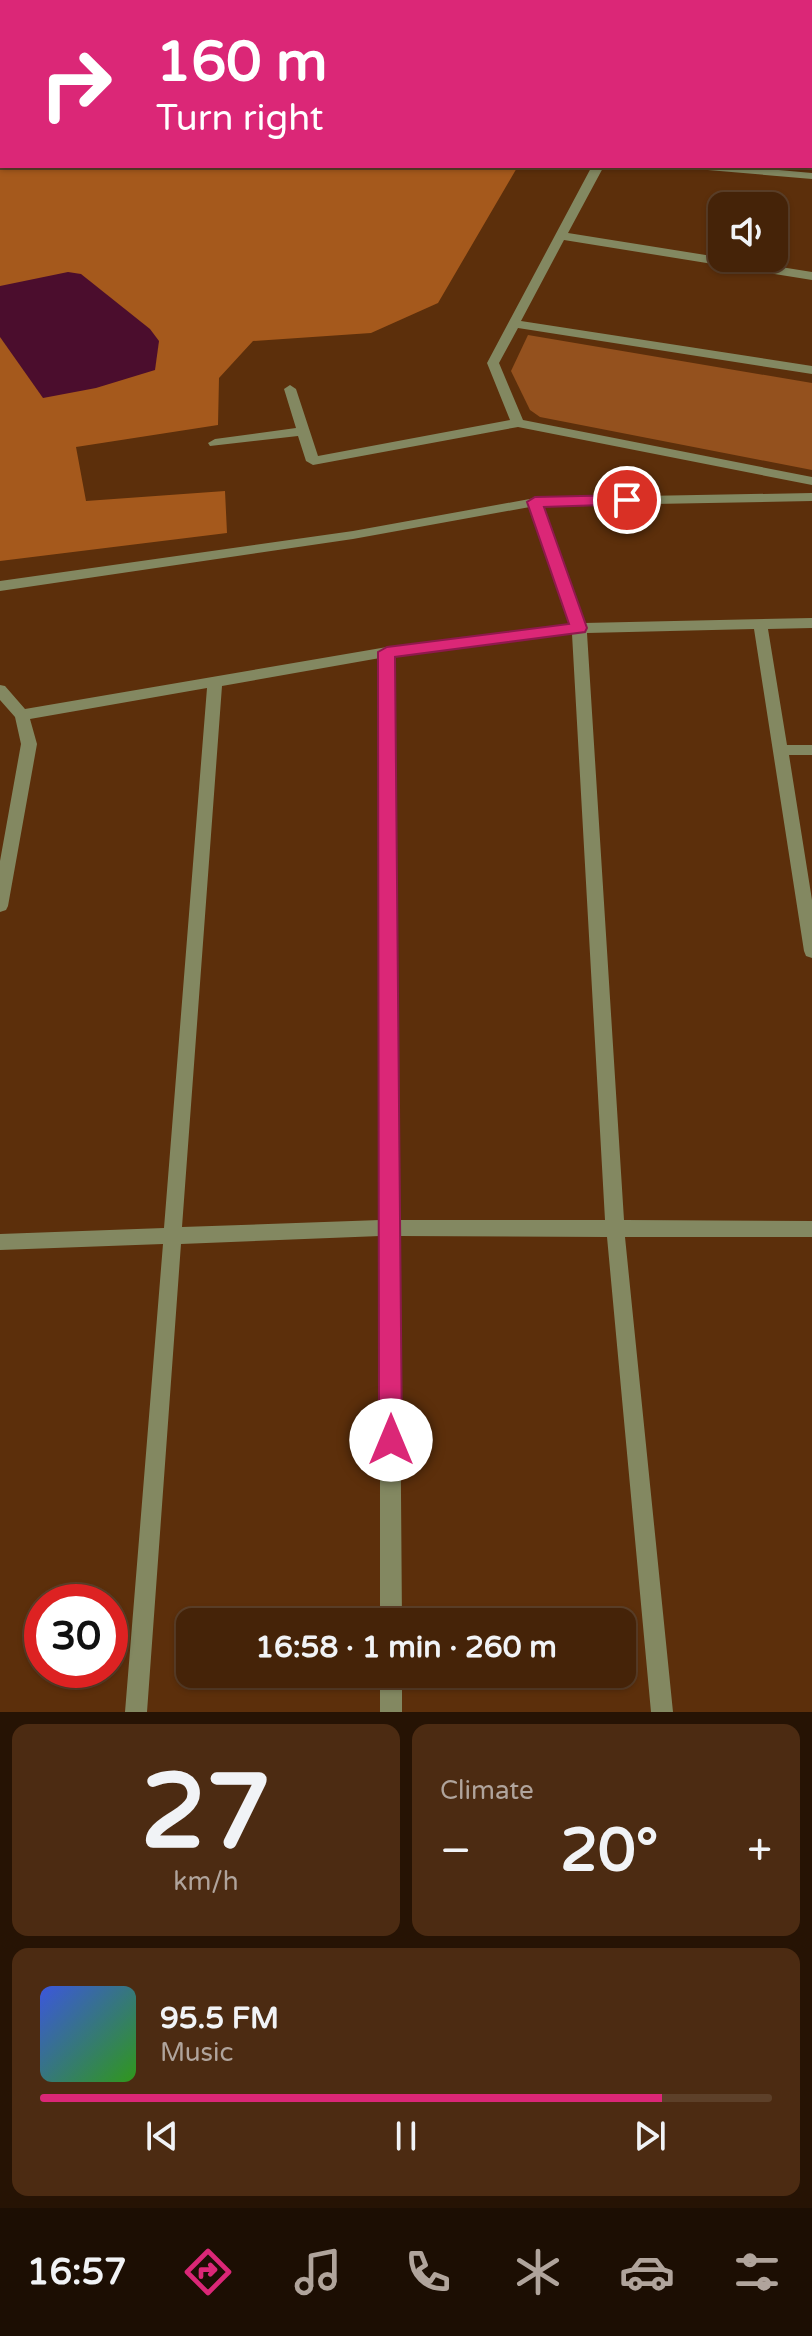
<!DOCTYPE html>
<html lang="en">
<head>
<meta charset="utf-8">
<style>
  body { margin:0; font-family:"Varela Round",sans-serif; background:#4c2b12; color:#f1f3f6; height:100vh; display:flex; flex-direction:column; font-size:30px; white-space:nowrap }
  * { box-sizing:border-box; margin:0 }
  p { font-size:26px; color:#b0a49c }
  .icon { flex:none; width:44px; height:44px; fill:none; stroke:currentColor; stroke-width:2; stroke-linecap:round; stroke-linejoin:round }
  .map { position:relative; height:1712px; overflow:hidden }
  .panel { display:flex; flex-direction:column; gap:12px; padding:12px; background:#261304; flex:1 }
  .panel>* { flex:none }
  .banner { position:absolute; left:0px; top:0px; width:812px; height:168px; box-shadow:0 2px 6px #0004,0 0 0 2px #5d4029; background:#db2777; color:#fff; overflow:hidden }
  .controls { position:absolute; left:708px; top:192px; display:grid; gap:16px }
  .controls a { display:grid; place-items:center; width:80px; height:80px; border-radius:16px; background:#452308; box-shadow:0 2px 6px #0004,0 0 0 2px #5d4029; font-size:40px }
  .speed { position:absolute; left:24px; top:1584px; display:flex; gap:16px; font-size:40px; font-weight:700; text-align:center }
  .speed>* { display:grid; place-content:center; width:104px; height:104px; border-radius:50%; background:#452308; box-shadow:0 2px 6px #0004,0 0 0 2px #5d4029; line-height:1 }
  .speed .limit { border:12px solid #d22; background:#fff; color:#111 }
  .pin { position:absolute; display:grid; place-items:center; width:68px; height:68px; color:#fff; margin:-34px; border:4px solid #fff; border-radius:50%; box-shadow:0 2px 8px #0007 }
  .me { position:absolute; width:88px; margin:-44px; rotate:0deg; stroke-linejoin:round; filter:drop-shadow(0 0 6px #0008) }
  .turn { display:flex; align-items:center; gap:28px; height:168px; padding:0 24px; font-size:36px }
  .turn .icon { width:104px; height:104px; stroke-width:2.5 }
  .turn b { display:block; font-size:56px; line-height:68px }
  .big { font-size:60px; font-weight:700; line-height:1.1 }
  .panel .card { flex:1; display:flex; flex-direction:column; justify-content:center; gap:12px; min-width:0; padding:0 28px; border-radius:16px; background:#4c2b12 }
  .panel .dial { align-items:center; gap:0 }
  .dial b { font-size:104px; line-height:1 }
  .song { display:flex; align-items:center; gap:24px }
  .cover { width:96px; height:96px; border-radius:12px; background:linear-gradient(135deg,hsl(230 70% 55%),hsl(110 70% 35%)) }
  .played { height:8px; border-radius:4px; background:linear-gradient(90deg,#db2777 85%,#5d4029 85%) }
  .keys { display:flex; justify-content:space-around; direction:ltr }
  .heat { display:flex; justify-content:space-between; align-items:center; font-size:44px; direction:ltr }
  .panel .tiles { flex:1; display:grid; gap:12px; grid-template-columns:1fr 1fr }
  .card:last-child { grid-column:span 2 }
  .trip { position:absolute; left:176px; top:1608px; width:460px; height:80px; border-radius:16px; background:#452308; box-shadow:0 2px 6px #0004,0 0 0 2px #5d4029; font-weight:700; line-height:80px; text-align:center }
  .tabs { display:flex; height:128px; justify-content:space-around; align-items:center; background:#1c0e03; color:#b0a49c }
  .tabs .icon { width:56px; height:56px }
  .tabs .selected { color:#db2777 }
  .tabs b { font-size:36px; color:#f1f3f6 }
  .map>svg:first-child { display:block }
</style>
</head>
<body>
<div class="map">
<svg width="812" height="1712" viewBox="0 0 812 1712">
  <rect width="100%" height="100%" fill="#5c2f0b"/>
  <path fill="#94511e" d="M528,335L812,383V470L540,417L530,410L511,371Z"/>
  <path fill="#a5591c" d="M0,63L2,166H518L438,303L371,333L253,341L219,378L218,425L76,447L86,501L225,491L227,533L0,561Z"/>
  <path fill="#4b0d2d" d="M68,272L81,274L150,329L159,341L155,370L96,388L43,398L0,337V286Z"/>
  <g fill="none" stroke-linecap="round" stroke-linejoin="round">
    <path fill="#838861" fill-rule="evenodd" d="M810,31H812V38H810Z
      M592,166H604L568,233L812,272V280L564,240L521,321L812,366V374L518,328L499,363L523,420L812,477V485L518,427L313,465L306,461L298,436L210,446L208,443L215,439L296,428L284,389L290,385L296,389L318,456L510,420L487,363Z
      M690,166H735L812,173V179L696,169Z
      M812,493V501L543,506L584,623L812,618V628L768,629L787,745H812V755H789L812,900V958L806,956L804,951L754,629L587,633L624,1220L812,1221V1237H625L673,1712H651L607,1237L399,1236L402,1622H380V1236L181,1244L147,1712H125L163,1244L0,1250V1234L164,1228L207,688L30,719L37,744L8,906L6,910L0,912V861L21,744L15,717L0,700V685L5,686L25,709L387,647L570,624L530,507L353,539L0,591V581L353,531L535,498ZM572,634L605,1220H399L394,656ZM380,658V1220L182,1227L222,686Z
      M380,1674H402V1712H380Z"/>
    <path fill="#aab174" fill-rule="evenodd" d="M127,0H159L160,2H128Z
      M200,0H220L199,2Z
      M357,0H377L378,2H358Z
      M810,75H812V81H810Z"/>
  </g>
  <path fill="#db2777" stroke="#8e194d" stroke-width="2" d="M627,495L635,500L633,504L544,507L587,628L585,632L395,657L402,1440L399,1448L391,1451L383,1448L379,1440L378,652L387,647L569,624L527,502L535,497Z"/>
</svg>
<div class="controls">
<a><svg class="icon" aria-label="sound" viewBox="0 0 24 24"><path d="M4 9h4l5-4v14l-5-4H4zM17 9q2 3 0 6"/></svg></a>
</div>
<div class="speed"><div class="limit">30</div></div>
<div class="pin" style="left:627px;top:500px;background:#d93025"><svg class="icon" aria-label="arrive" viewBox="0 0 24 24"><path d="M6 21V4h12l-3 4 3 4H6"/></svg></div>
<svg class="me" style="left:391px;top:1440px" viewBox="-20 -20 40 40"><circle r="19" fill="#fff"/><path d="M0-13L10 11 0 6-10 11z" fill="#db2777"/></svg>
<div class="trip">16:58 · 1 min · 260 m</div>
<div class="banner">
<div class="turn"><svg class="icon" aria-label="right" viewBox="0 0 24 24"><path d="M7 20v-9h11M14 6l5 5-5 5"/></svg><div><b>160 m</b>Turn right</div></div>
</div>
</div>
<section class="panel">
<div class="tiles">
<div class="card dial"><b>27</b><p>km/h</p></div>
<div class="card"><p>Climate</p>
<div class="heat"><a>−</a><b class="big">20°</b><a>+</a></div>
</div>
<div class="card">
<div class="song"><i class="cover"></i><div><b>95.5 FM</b><p>Music</p></div></div>
<div class="played"></div>
<div class="keys"><svg class="icon" aria-label="previous" viewBox="0 0 24 24"><path d="M18 5L8 12l10 7zM5 5v14"/></svg><svg class="icon" aria-label="pause" viewBox="0 0 24 24"><path d="M8 5v14M16 5v14"/></svg><svg class="icon" aria-label="next" viewBox="0 0 24 24"><path d="M6 5l10 7-10 7zM19 5v14"/></svg></div>
</div>
</div>
</section>
<nav class="tabs">
<b>16:57</b>
<svg class="icon selected" aria-label="directions" viewBox="0 0 24 24"><path d="M12 3l9 9-9 9-9-9zM9 14v-3h6M13 9l2 2-2 2"/></svg>
<svg class="icon" aria-label="music" viewBox="0 0 24 24"><path d="M9 18V5l10-2v13"/><circle cx="6" cy="18" r="3"/><circle cx="16" cy="16" r="3"/></svg>
<svg class="icon" aria-label="phone" viewBox="0 0 24 24"><path d="M5 4h4l2 5-3 2q2 4 5 5l2-3 5 2v4C11 20 4 13 5 4z"/></svg>
<svg class="icon" aria-label="climate" viewBox="0 0 24 24"><path d="M12 3v18M4 7l16 10M4 17L20 7"/></svg>
<svg class="icon" aria-label="car" viewBox="0 0 24 24"><path d="M5 17H2v-5l4-1 3-4h7l3 4 3 1v5h-3M9 17h6M6 11h13"/><circle cx="7" cy="17" r="2"/><circle cx="17" cy="17" r="2"/></svg>
<svg class="icon" aria-label="filters" viewBox="0 0 24 24"><path d="M4 7h16M4 17h16"/><circle cx="9" cy="7" r="2"/><circle cx="15" cy="17" r="2"/></svg>
</nav>
</body>
</html>
